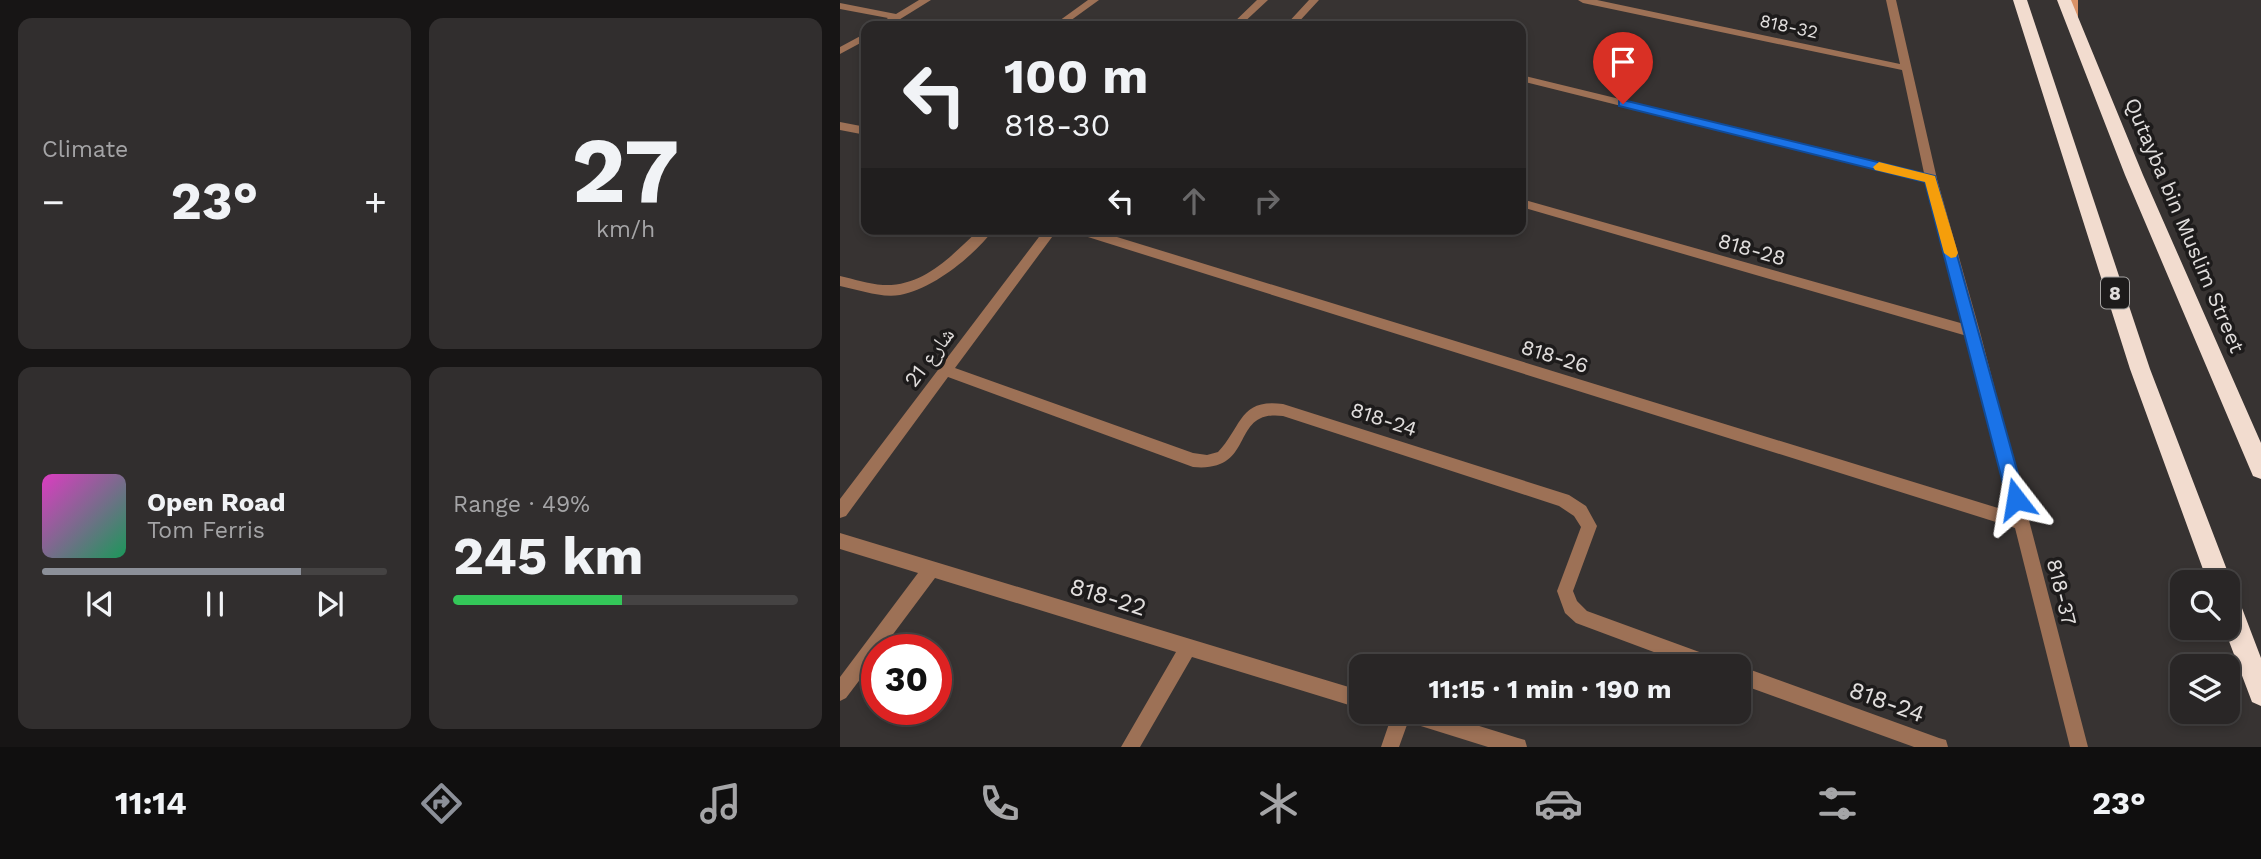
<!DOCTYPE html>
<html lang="en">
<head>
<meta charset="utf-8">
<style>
  body { margin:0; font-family:"Work Sans","Noto Naskh Arabic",sans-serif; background:#312e2e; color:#f1f3f6; height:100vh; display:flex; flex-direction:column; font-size:26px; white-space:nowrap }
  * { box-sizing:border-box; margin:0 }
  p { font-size:23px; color:#a5a5a7 }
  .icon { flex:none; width:38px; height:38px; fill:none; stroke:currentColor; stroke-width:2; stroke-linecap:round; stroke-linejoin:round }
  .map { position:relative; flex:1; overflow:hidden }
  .side { display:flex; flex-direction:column; gap:18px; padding:18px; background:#171515; width:840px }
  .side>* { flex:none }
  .hud { position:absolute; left:21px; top:21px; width:665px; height:214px; border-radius:14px; box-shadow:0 4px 10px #0003,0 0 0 2px #454343; background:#292626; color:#f1f3f6; overflow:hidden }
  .tools { position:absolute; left:1330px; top:570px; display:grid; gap:14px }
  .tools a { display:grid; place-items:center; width:70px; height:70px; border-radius:14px; background:#292626; box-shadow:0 4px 10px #0003,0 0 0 2px #454343; font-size:35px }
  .speed { position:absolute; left:21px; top:634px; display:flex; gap:14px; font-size:35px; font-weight:700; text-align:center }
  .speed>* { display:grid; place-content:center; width:91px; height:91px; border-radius:50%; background:#292626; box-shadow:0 4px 10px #0003,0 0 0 2px #454343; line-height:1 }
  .speed .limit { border:10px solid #d22; background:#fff; color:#111 }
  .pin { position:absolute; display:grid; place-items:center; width:60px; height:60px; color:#fff; margin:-72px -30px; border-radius:50% 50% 50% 0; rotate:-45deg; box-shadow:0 0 7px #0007 }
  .pin .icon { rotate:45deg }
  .me { position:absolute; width:77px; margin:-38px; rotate:346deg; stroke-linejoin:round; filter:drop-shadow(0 0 5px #0008) }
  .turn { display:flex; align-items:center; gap:24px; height:147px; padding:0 28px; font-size:32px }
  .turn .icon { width:91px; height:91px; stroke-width:2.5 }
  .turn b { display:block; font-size:49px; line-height:60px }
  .lanes { display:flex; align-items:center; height:66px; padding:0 28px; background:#0003; justify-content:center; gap:35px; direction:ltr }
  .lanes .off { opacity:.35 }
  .big { font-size:52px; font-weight:700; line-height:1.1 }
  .side .widget { flex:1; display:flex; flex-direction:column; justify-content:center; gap:10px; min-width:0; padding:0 24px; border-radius:14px; background:#312e2e }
  .side .dial { align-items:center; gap:0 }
  .dial b { font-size:91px; line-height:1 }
  .song { display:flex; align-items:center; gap:21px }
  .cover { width:84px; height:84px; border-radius:10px; background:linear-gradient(135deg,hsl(310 70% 55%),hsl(150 70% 35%)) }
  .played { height:7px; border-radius:4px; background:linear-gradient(90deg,#8c9099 75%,#454343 75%) }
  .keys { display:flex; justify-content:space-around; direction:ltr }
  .heat { display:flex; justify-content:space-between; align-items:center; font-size:38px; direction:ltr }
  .charge { height:10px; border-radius:5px; background:linear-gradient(90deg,#34c759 49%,#454343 0) }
  .side .tiles { flex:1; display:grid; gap:18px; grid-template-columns:repeat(2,1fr) }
  .trip { position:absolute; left:509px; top:654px; width:402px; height:70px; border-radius:14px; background:#292626; box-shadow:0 4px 10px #0003,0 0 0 2px #454343; font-weight:700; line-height:70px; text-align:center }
  .tabs { display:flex; height:112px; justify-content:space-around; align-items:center; background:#100f0f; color:#a5a5a7 }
  .tabs .icon { width:49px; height:49px }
  .tabs .selected { color:#8c9099 }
  .tabs b { font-size:32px; color:#f1f3f6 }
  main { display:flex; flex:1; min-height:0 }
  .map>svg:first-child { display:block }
</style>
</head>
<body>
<main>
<section class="side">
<div class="tiles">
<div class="widget"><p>Climate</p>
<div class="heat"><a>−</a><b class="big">23°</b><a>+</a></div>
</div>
<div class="widget dial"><b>27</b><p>km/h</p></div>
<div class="widget">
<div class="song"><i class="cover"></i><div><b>Open Road</b><p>Tom Ferris</p></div></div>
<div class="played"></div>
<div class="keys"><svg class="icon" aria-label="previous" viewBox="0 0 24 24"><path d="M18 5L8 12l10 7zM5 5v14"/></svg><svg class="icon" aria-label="pause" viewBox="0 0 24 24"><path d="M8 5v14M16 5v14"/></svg><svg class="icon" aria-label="next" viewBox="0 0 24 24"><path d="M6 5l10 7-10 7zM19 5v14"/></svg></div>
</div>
<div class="widget"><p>Range · 49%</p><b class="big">245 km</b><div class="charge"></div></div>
</div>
</section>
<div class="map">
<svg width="1421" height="747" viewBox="0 0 1421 747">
  <rect width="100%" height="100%" fill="#373332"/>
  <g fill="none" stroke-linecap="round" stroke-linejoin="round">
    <path fill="#9d7156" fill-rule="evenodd" d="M79,0H91L49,26H37L48,18L0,9V3L56,14Z
      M248,0H259L223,26H212Z
      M417,0H428L400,26H390Z
      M469,0H479L455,26H445Z
      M738,0H757L1060,64L1046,0H1056L1097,179L1140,332L1248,747H1230L1175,528L232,232L230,229H251L1171,512L1127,336L681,207V199L1124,324L1086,182L681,81V75L1084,173L1062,70L743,3Z
      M26,33V40L0,54V47Z
      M0,122L26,127V135L0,130Z
      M140,229H154C134,256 93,289 60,295C40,298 20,290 0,286V276C14,279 28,284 43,285C84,287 112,255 140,229Z
      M205,229H218L115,368L353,453L367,455L378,452C402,427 399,398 443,404L729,495L746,506L757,526L733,591L737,601L747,611L884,661L887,667H854L736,623L725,613L717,591L741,527L734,516L719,506L443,416C388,409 418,473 353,467L108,377L6,516L0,518V499Z
      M0,533L522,691V709L352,657L300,747H281L336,652L95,578L42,649H37V657L6,698L0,701V677L78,573L0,549Z
      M900,666L1099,738L1106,740L1108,747H1074L900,684Z
      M553,712H594L678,738L685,740L687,747H648L568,722L559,747H541Z"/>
    <path fill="#d99267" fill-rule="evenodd" d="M1228,0H1238V26L1230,24Z"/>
    <path fill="#f2dccf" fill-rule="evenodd" d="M1173,0H1187L1310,369L1392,583L1388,592L1397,595L1421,658V706L1412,702L1384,628H1388V583H1368L1290,369Z
      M1217,0H1231L1303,175L1421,443V479L1413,476L1410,469L1285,175Z"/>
  </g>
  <path fill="#1a73e8" stroke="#114b97" stroke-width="2" d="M783,100L1095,176L1185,499L1182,505L1176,507L1170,505L1167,499L1085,182L779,106V101Z"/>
  <path fill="#f59e0b" d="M1039,162L1095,176L1118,253L1116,257L1111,258L1104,253L1085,182L1035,170L1033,167Z"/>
  <g text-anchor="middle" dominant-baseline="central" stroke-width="7" stroke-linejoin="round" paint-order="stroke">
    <g font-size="18" fill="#e1dedd" stroke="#1d1b1b">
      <text transform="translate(949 26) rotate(12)">818-32</text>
    </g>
    <rect fill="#1d1b1b" stroke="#a6a4a3" stroke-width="2" x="1261" y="277.5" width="28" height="31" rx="5"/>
    <g font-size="19" font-weight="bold" fill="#e1dedd">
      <text x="1275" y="293">8</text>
    </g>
    <g font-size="21" fill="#e1dedd" stroke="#1d1b1b">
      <text transform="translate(1345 225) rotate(67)">Qutayba bin Muslim Street</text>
      <text transform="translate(912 249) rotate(16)">818-28</text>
      <text transform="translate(715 356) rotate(17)">818-26</text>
      <text transform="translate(89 357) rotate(-53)">شارع 21</text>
      <text transform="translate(544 419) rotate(18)">818-24</text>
      <text transform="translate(1222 592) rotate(76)">818-37</text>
    </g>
    <g font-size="24" fill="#e1dedd" stroke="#1d1b1b">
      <text transform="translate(268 597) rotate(17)">818-22</text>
      <text transform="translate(1047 702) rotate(20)">818-24</text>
    </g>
  </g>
</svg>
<div class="tools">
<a><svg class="icon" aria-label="search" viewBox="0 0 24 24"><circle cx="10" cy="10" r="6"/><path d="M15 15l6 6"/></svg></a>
<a><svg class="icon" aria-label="layers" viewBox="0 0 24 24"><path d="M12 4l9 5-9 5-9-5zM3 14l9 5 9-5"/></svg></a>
</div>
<div class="speed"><div class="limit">30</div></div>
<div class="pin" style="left:783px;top:104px;background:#d93025"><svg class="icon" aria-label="arrive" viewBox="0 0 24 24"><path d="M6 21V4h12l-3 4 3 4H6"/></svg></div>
<svg class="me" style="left:1176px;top:499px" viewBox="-20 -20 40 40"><path d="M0-17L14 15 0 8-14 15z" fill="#1a73e8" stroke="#fff" stroke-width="4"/></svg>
<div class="trip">11:15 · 1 min · 190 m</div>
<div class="hud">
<div class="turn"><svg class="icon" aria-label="left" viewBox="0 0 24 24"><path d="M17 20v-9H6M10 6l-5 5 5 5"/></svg><div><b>100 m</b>818-30</div></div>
<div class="lanes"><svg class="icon" aria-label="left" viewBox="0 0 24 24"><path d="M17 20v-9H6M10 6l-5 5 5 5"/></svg><svg class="icon off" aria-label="ahead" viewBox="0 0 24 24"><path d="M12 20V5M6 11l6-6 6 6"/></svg><svg class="icon off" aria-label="right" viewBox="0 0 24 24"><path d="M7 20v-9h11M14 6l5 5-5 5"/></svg></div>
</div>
</div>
</main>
<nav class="tabs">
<b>11:14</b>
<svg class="icon selected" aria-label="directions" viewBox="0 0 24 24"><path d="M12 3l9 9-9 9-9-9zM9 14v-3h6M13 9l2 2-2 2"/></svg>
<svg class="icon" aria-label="music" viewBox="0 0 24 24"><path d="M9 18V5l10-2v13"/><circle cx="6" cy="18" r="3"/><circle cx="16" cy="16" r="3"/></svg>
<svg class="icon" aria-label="phone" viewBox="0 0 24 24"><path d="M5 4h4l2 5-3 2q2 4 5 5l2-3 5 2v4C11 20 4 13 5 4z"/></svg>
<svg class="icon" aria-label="climate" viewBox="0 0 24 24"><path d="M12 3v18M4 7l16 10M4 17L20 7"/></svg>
<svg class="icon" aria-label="car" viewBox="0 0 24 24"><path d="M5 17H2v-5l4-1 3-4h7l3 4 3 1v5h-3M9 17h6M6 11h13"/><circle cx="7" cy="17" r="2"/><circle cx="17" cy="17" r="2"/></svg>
<svg class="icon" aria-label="filters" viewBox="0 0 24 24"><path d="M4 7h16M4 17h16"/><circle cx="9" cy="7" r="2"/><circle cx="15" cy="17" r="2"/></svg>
<b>23°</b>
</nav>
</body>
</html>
